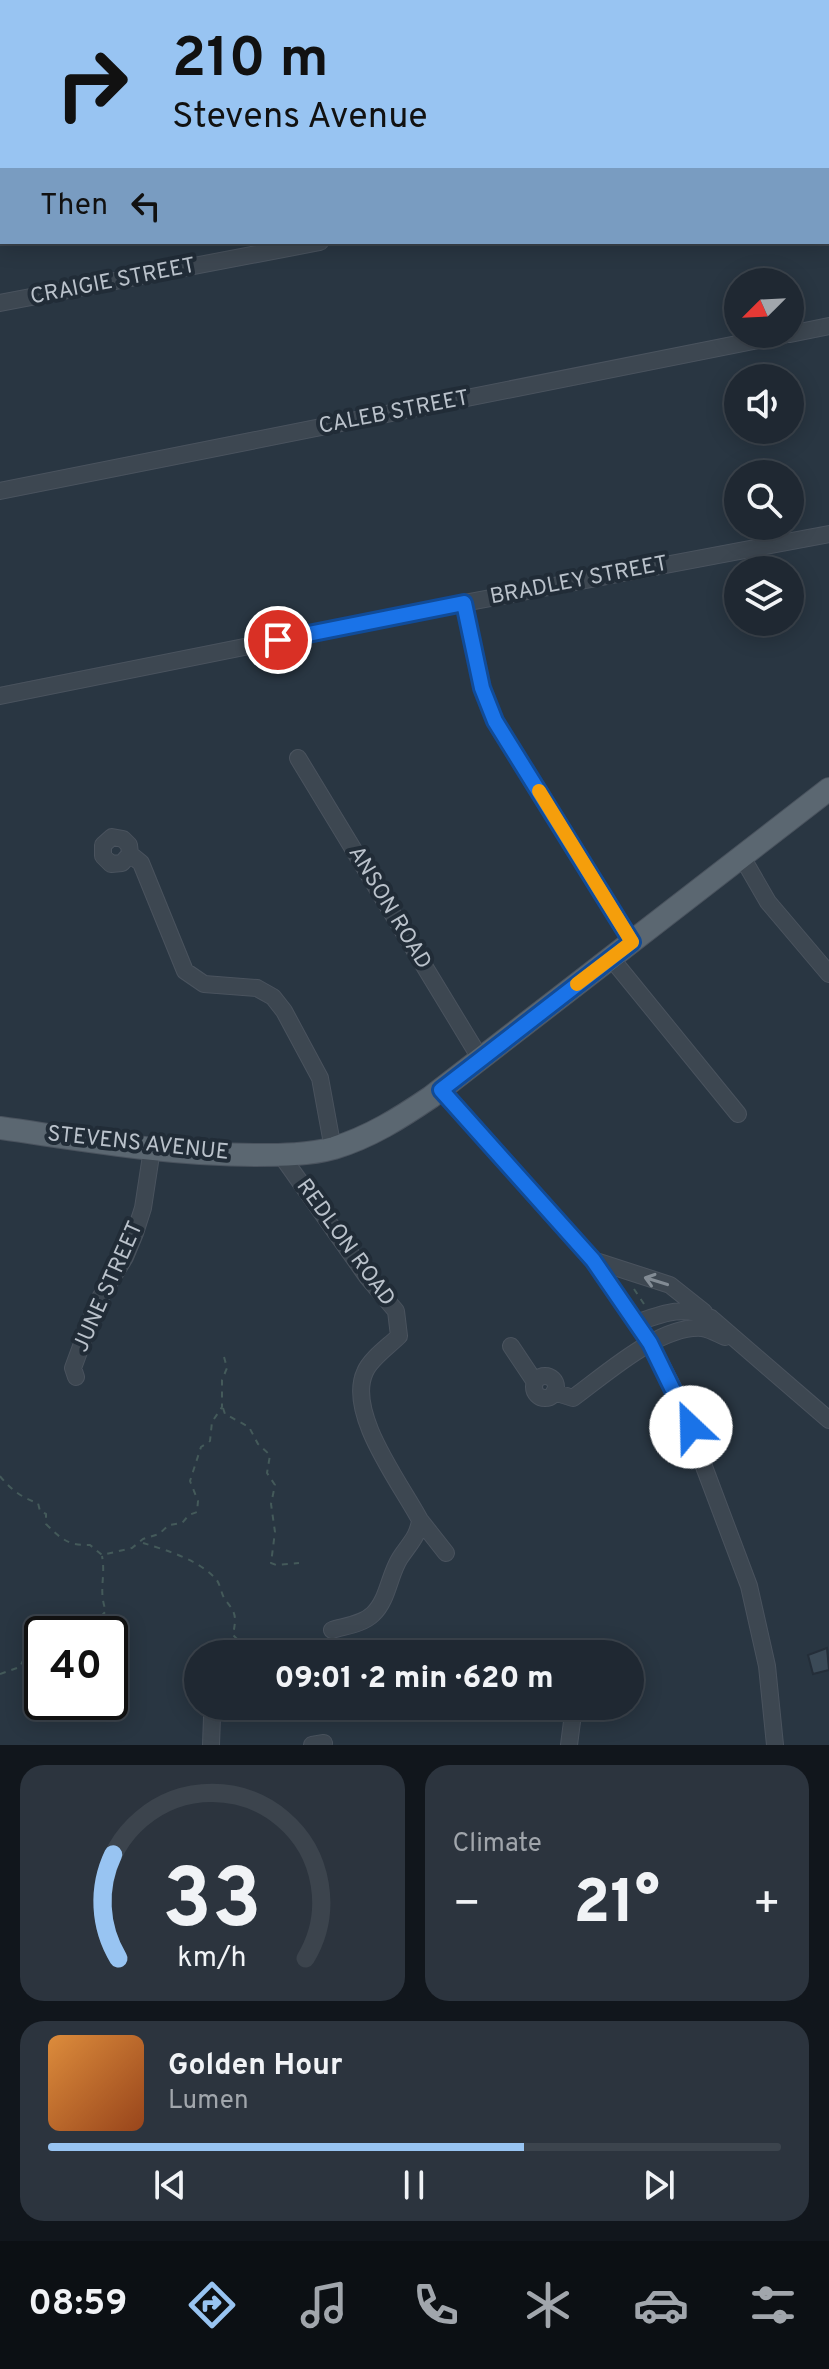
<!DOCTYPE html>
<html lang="en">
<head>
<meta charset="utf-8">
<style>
  body { margin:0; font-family:Overpass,sans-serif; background:#2c343e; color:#f1f3f6; height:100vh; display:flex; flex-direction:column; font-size:30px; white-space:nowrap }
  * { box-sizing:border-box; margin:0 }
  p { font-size:26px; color:#a1a6ac }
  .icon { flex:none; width:44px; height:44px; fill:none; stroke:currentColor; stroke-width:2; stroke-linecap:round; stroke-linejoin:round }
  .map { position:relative; height:1745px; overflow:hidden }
  .panel { display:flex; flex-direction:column; gap:20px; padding:20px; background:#11161c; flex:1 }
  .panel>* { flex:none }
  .guide { position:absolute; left:0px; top:0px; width:830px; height:244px; box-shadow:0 4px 20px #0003,0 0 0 2px #3c444d; background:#98c4f2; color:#111; overflow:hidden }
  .needle { width:52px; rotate:246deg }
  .controls { position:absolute; left:724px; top:268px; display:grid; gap:16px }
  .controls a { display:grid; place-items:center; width:80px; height:80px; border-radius:50%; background:#1f2832; box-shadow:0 4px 20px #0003,0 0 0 2px #3c444d; font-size:40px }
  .speed { position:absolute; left:24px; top:1616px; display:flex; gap:16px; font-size:40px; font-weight:700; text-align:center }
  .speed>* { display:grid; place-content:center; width:104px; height:104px; border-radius:50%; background:#1f2832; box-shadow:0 4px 20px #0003,0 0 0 2px #3c444d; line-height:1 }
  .speed .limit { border:4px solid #111; border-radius:12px; background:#fff; color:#111 }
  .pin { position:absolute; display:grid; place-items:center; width:68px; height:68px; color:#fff; margin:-34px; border:4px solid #fff; border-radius:50%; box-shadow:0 2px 8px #0007 }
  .me { position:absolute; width:88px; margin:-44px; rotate:336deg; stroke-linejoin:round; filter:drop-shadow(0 0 6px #0008) }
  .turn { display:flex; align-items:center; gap:28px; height:168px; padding:0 40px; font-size:36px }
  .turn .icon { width:104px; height:104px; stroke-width:2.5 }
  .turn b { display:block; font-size:56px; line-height:68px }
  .then { display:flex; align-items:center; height:76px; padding:0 40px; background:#0003; gap:16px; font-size:30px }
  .big { font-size:60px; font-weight:800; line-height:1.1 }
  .panel .widget { flex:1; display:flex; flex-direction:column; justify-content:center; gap:12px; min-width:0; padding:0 28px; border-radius:24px; background:#2c343e }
  .panel .dial { align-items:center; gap:0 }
  .dial svg { height:208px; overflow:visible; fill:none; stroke:#3c444d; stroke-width:7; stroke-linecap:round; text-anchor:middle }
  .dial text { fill:#f1f3f6; stroke:none }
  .song { display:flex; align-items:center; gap:24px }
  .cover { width:96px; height:96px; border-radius:12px; background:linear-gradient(135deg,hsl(30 70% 55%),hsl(20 70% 35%)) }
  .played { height:8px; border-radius:4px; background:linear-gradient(90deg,#98c4f2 65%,#3c444d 65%) }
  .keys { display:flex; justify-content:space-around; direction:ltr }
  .heat { display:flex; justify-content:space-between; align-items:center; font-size:44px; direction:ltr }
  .panel .tiles { flex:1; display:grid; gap:20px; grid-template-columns:1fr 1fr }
  .widget:last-child { grid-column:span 2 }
  .trip { position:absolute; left:184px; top:1640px; width:460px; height:80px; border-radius:40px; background:#1f2832; box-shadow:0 4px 20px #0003,0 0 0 2px #3c444d; font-weight:800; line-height:80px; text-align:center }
  .menu { display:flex; height:128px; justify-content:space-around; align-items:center; background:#0c1014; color:#a1a6ac }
  .menu .icon { width:56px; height:56px }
  .menu .on { color:#98c4f2 }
  .menu b { font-size:36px; color:#f1f3f6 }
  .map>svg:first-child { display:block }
</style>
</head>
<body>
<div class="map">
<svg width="829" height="1745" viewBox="0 0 829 1745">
  <rect width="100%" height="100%" fill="#293642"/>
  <path fill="#3b4a57" stroke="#242e39" stroke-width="2" d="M827,1648L829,1670L813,1674L808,1655Z"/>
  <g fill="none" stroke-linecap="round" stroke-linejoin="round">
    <defs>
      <path id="minor" d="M616,2L627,0
        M0,117L2,116
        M828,145H829
        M0,303L320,242
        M790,334L829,326
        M0,491L788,334
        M464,603L482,688L495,721L632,942
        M0,696L464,603L829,534
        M298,758L480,1058
        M130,854L122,863L111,864L103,856V845L112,837L123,839L129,845L130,854L141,863L185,971L204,984L257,988L273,997L284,1011L320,1078L333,1149
        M742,857L768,902L829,974
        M611,958L738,1114
        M441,1090L593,1260L650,1343L677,1395L749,1586L767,1666L775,1745
        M281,1155L368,1278L396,1311L399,1336C389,1346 370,1359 365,1372C346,1413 401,1484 420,1520C418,1537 409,1544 400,1558C389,1575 388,1600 373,1614C363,1624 345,1626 332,1630
        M593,1260L670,1285L704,1312
        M636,1323C664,1313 683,1305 711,1318L829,1420
        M511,1346L535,1382
        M534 1387a11 11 0 1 1 22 0a11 11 0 1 1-22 0Z
        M76,1377L73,1368L97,1303L125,1257L135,1233L143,1208L152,1149
        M554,1392L573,1398C606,1374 660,1325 702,1328C710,1329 718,1334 725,1337
        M420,1520L446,1553
        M211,1745L212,1717
        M312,1745L324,1743
        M569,1745L574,1706"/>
      <path id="major" d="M0,1128C85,1140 169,1155 255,1155C281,1155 309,1155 334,1148C370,1137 400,1118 431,1097L829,789"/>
    </defs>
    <use href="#minor" stroke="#4a535e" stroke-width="18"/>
    <use href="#major" stroke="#4a535e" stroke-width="24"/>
    <path stroke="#445a5a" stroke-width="2" stroke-dasharray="6 6" stroke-linecap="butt" d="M634,1289L644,1304
      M223,1408L225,1414L249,1427L258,1444L270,1455L267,1473L275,1485L271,1504L275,1532L271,1563L276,1565L299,1563
      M0,1476C10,1489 22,1498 38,1503L40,1511L46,1514V1524C61,1539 69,1546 90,1545L102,1555L132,1548L143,1539L159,1534L169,1525L182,1523L189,1515L197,1512L198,1501L190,1481L201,1447L210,1441L212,1422L222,1407V1380L227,1368L223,1353
      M143,1543C166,1550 199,1560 216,1579C221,1585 221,1595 226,1601C237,1614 236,1618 233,1635L240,1642L241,1654
      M0,1674L20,1667C29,1648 34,1633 53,1622C77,1636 88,1632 106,1611C98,1591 106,1577 102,1556"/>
    <use href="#minor" stroke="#3d4751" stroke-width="16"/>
    <use href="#major" stroke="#5b6771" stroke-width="22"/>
  </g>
  <defs><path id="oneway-shaft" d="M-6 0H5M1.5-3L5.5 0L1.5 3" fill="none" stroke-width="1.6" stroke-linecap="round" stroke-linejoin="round" transform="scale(2)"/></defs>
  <use stroke="#828b94" href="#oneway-shaft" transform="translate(656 1281) rotate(-163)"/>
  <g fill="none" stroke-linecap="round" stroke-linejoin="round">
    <defs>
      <path id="route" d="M278,640L464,603L482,688L495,721L632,942L441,1090L593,1260L650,1343L691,1427"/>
    </defs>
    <use href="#route" stroke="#114b97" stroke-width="20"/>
    <use href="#route" stroke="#1a73e8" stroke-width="14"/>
    <path stroke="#f59e0b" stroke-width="14" d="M539,791L632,942L577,984"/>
  </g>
  <g text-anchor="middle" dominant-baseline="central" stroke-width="8" stroke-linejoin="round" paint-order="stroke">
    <g font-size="22" fill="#bac2cb" stroke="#212c37">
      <text transform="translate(113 282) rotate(-11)">CRAIGIE STREET</text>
      <text transform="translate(394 413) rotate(-11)">CALEB STREET</text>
      <text transform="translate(579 581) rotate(-11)">BRADLEY STREET</text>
      <text transform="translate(389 908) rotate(59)">ANSON ROAD</text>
      <text transform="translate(138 1144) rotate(6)">STEVENS AVENUE</text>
      <text transform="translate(345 1243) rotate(54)">REDLON ROAD</text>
      <text transform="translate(109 1287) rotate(-66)">JUNE STREET</text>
    </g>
  </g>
</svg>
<div class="controls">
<a><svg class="needle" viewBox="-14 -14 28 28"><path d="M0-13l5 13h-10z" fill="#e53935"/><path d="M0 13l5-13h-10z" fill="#a1a6ac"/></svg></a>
<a><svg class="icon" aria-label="sound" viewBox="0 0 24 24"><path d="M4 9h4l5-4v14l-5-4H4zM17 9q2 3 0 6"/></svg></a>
<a><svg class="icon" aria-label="search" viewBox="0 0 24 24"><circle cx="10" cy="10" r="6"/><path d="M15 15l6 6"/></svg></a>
<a><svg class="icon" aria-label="layers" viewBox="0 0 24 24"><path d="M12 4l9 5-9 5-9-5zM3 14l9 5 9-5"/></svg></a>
</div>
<div class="speed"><div class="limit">40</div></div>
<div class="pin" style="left:278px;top:640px;background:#d93025"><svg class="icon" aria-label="arrive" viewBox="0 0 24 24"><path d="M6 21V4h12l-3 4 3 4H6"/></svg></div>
<svg class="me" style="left:691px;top:1427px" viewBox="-20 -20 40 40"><circle r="19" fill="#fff"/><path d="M0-13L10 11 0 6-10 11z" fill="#1a73e8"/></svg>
<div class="trip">09:01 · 2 min · 620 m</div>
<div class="guide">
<div class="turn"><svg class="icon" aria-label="right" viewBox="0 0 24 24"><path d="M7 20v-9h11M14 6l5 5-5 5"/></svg><div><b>210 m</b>Stevens Avenue</div></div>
<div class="then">Then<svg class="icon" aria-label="left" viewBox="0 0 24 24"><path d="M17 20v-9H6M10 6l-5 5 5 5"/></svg></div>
</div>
</div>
<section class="panel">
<div class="tiles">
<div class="widget dial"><svg viewBox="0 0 100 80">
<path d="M14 69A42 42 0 1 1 86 69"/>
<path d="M14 69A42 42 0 0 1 12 29" stroke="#98c4f2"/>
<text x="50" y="56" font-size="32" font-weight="700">33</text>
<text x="50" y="72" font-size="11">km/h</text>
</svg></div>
<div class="widget"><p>Climate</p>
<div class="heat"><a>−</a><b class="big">21°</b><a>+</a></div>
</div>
<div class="widget">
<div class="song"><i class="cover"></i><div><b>Golden Hour</b><p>Lumen</p></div></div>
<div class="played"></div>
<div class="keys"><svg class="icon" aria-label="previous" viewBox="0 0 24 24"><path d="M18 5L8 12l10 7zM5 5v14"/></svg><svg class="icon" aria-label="pause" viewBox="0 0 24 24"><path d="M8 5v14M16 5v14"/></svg><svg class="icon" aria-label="next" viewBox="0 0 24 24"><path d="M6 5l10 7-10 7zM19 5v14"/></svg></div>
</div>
</div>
</section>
<nav class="menu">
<b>08:59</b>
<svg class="icon on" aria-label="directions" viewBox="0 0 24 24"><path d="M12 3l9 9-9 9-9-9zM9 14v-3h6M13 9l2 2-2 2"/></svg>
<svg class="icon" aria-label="music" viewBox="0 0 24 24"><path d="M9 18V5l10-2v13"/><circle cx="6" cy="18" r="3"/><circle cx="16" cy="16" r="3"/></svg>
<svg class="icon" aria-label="phone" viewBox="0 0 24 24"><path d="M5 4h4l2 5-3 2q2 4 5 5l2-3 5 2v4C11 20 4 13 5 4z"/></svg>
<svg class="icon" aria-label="climate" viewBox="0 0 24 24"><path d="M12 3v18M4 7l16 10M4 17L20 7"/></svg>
<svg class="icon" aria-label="car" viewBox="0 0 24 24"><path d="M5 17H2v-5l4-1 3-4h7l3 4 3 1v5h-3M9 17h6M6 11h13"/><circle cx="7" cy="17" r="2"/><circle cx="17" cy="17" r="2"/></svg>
<svg class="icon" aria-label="filters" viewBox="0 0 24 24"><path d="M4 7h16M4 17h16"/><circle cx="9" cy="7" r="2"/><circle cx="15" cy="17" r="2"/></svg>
</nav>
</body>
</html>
